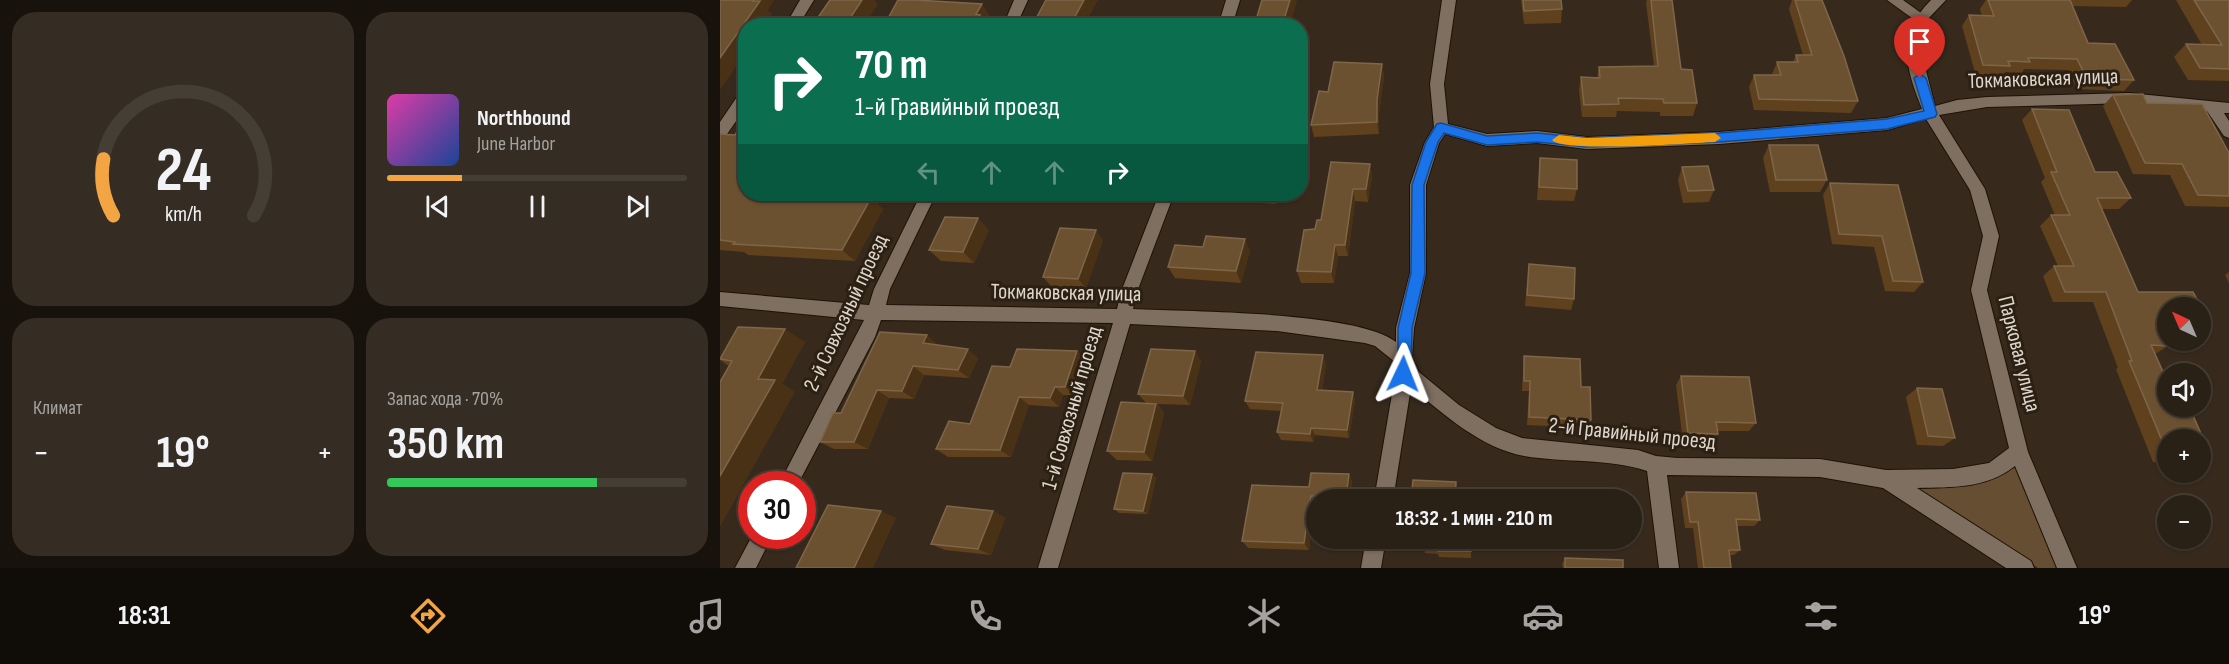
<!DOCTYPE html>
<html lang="ru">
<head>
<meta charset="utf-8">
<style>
  body { margin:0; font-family:"Sofia Sans Condensed",sans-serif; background:#352d23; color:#f1f3f6; height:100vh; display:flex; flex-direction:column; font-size:22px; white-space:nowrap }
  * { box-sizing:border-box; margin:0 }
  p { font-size:20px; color:#a5a3a1 }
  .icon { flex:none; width:33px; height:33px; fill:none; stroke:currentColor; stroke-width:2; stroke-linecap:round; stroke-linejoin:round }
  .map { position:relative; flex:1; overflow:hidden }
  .side { display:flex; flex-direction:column; gap:12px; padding:12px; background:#17120c; width:720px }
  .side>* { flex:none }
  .hud { position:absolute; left:18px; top:18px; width:570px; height:183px; border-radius:24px; box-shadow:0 2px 4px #0004,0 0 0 2px #453e35; background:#0b6e4f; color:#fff; overflow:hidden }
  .needle { width:39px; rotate:316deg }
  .buttons { position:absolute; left:1437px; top:297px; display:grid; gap:12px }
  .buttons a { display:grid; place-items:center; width:54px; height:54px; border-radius:50%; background:#292016; box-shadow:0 2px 4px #0004,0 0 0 2px #453e35; font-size:30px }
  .speed { position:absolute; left:18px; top:471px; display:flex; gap:12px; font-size:30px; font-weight:700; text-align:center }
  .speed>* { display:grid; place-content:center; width:78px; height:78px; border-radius:50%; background:#292016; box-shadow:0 2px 4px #0004,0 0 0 2px #453e35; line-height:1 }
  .speed .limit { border:9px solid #d22; background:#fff; color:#111 }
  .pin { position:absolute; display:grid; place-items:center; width:51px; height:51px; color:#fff; margin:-62px -26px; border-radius:50% 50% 50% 0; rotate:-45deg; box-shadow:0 0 6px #0007 }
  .pin .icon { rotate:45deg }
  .me { position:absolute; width:66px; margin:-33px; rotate:2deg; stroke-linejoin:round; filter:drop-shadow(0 0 4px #0008) }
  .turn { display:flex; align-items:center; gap:21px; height:126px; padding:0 18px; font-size:27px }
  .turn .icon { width:78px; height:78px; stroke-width:2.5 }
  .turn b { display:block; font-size:42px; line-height:51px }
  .lanes { display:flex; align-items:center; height:57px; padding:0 18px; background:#0003; justify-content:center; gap:30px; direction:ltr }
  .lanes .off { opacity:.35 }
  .big { font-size:45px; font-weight:700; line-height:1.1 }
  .side .tile { flex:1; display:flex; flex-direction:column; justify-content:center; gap:9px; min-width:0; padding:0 21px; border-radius:24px; background:#352d23 }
  .side .dial { align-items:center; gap:0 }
  .dial svg { height:156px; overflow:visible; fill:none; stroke:#453e35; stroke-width:7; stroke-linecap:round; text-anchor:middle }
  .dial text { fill:#f1f3f6; stroke:none }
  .song { display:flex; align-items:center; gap:18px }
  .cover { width:72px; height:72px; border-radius:9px; background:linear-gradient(135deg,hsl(320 70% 55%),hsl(220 70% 35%)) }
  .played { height:6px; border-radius:3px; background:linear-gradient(90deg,#f3a443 25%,#453e35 25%) }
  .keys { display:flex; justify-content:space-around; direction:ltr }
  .heat { display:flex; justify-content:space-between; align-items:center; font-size:33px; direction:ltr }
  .charge { height:9px; border-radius:4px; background:linear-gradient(90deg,#34c759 70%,#453e35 0) }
  .side .tiles { flex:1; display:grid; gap:12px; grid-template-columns:repeat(2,1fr) }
  .trip { position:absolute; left:586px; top:489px; width:336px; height:60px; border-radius:30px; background:#292016; box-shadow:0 2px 4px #0004,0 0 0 2px #453e35; font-weight:700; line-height:60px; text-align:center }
  .menu { display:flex; height:96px; justify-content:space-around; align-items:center; background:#100d09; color:#a5a3a1 }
  .menu .icon { width:42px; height:42px }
  .menu .selected { color:#f3a443 }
  .menu b { font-size:27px; color:#f1f3f6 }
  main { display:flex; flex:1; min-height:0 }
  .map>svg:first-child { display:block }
</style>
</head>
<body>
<main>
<section class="side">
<div class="tiles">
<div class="tile dial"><svg viewBox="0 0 100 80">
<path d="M14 69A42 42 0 1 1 86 69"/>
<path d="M14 69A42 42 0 0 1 9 40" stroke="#f3a443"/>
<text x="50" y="56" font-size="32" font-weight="700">24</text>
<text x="50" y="72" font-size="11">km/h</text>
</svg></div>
<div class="tile">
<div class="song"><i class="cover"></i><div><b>Northbound</b><p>June Harbor</p></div></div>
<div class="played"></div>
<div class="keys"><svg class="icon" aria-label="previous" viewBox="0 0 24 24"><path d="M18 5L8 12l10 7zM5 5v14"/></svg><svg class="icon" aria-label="pause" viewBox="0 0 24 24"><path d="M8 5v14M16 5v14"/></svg><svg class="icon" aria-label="next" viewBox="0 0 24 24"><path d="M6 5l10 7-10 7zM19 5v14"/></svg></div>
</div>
<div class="tile"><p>Климат</p>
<div class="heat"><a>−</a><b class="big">19°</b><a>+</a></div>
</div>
<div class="tile"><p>Запас хода · 70%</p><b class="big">350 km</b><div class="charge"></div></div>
</div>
</section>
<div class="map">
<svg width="1509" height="568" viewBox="0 0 1509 568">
  <rect width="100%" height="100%" fill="#372a1d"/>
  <path fill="#664e33" d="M1294,467L1299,471L1337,566L1335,568H1318L1199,489C1233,488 1264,485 1294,467Z"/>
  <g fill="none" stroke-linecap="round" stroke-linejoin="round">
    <defs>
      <path id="service" d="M1167,0H1183L1208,18L1206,21H1196Z"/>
      <path id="minor" d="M80,0H94L78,26H65Z
        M294,0H308L296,26H283Z
        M506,0H520L512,26H498Z
        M722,0H736L724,84L728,124L767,134L817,131L867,137L999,132L1167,118L1202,109C1185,66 1176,35 1211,0H1226L1207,20L1199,43L1215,106L1237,100L1267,97L1409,93L1509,103V113H1504L1509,121V138L1504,136L1487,111L1409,103L1267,107L1219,115L1265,189L1279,236L1267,290L1308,452L1357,568H1337L1295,466C1266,489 1233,487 1197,488L1311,561L1314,568H1286L1163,488L1100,477L947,475L959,568H939L927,471C889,458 844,463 804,456C761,448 723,414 691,387L673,500H654L673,388L675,362L655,346L645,343L557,331L410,324L338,568H318L393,323L161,320L155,337L78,484H59L144,320L0,306V292L149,305L154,289L201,194H216L170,289L166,305L397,309L401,292L439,194H454L417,292L413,309C470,312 636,311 676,342V328L690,273V185L705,142L714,127L710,84ZM1206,119L1250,190L1263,236L1251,290L1289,448L1269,463L1233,469L1166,470L1100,459L957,458L936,456L918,450L802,438L776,428L739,405L699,372L692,358L694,328L706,273V185L719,143L725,134L767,146L817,143L867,149L999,144L1167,130Z
        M26,90V107L5,137L0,139V122L21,91Z
        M32,536H52L36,568H15Z
        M646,538H666L661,568H641Z"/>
    </defs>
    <use href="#service" stroke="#1e1206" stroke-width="2"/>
    <use href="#minor" stroke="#1e1206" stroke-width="2"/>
    <use href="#service" fill="#7e6f60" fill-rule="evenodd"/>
    <use href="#minor" fill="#7e6f60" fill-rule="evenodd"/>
  </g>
  <path fill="#5f411e" d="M801,0H841L842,9L841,23L804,24Z
    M927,0H952L961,69L977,103L973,116H940V112L897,111L896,117H862L859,90L861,77H877L879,67L934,66L926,3Z
    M1072,0H1102L1138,101L1131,113L1034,110L1029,87L1034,75H1053L1052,74L1057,62H1073L1076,55H1083L1069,9Z
    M1266,0H1412L1406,7L1352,6L1368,43L1414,80L1404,91L1357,89L1348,70L1304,69L1302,73L1285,72L1282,77L1256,76L1242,26L1249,15L1262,16L1260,9Z
    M1456,0H1509V81L1468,80L1454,57L1466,44L1482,45Z
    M662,64L664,77L659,113V134L594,137L591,125Z
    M1393,95L1427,103L1509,153V207L1465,206L1450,175L1413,174L1383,106Z
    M1312,109L1349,110L1375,172H1397L1411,198L1399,209H1381L1418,292H1473L1490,323L1480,329V308H1448V331H1442L1448,346L1435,354L1448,383V406H1469L1491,457L1480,461V440H1448V463L1433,462L1396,369L1398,368L1373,302H1333L1323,276L1334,266H1338L1320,226L1331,215H1335L1321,182L1325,178L1302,120Z
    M0,134L26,194L158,205L163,209L135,261L28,255L24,252L0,250Z
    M1049,145L1107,180L1100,192H1050L1043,158Z
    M820,158L857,189L854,201L817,200Z
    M650,164L652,176L648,202L635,201L628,256H618L614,283H581L577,271L595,229L601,220Z
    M962,167L994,190L989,202L963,203L958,180Z
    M1110,183L1178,185L1203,282L1194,292L1165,291L1154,247L1112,244L1103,195Z
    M383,194H416L413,202L386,199Z
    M523,194H559L556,204L527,202Z
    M269,230L254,263L221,261L209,250Z
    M383,240L366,288L331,286L323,277Z
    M530,250L521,283L455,278L448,267Z
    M809,264L854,299L851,310L805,306Z
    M1509,272V283L1505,275Z
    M85,342L62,384L75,392L9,366L0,360Z
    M217,344V345L258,358L249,378L204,375L194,399L169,398L148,449H114L100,442L121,413Z
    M357,351L365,360L354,395H343L339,407L309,405L291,457H228L216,449L250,424Z
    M804,356L861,387L871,420L868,428L807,425L809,391H802Z
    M481,361L470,405L437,404L444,413L432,461L397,460L387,451L426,403L418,394Z
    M606,364L602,390L633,392L635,400L629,438L595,435L593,442L561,440L557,432L561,411L530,409L525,401Z
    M961,376L1036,423L1029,431H997L998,434L992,442H963L956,385Z
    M1197,388L1235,438L1223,446L1197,445L1186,397Z
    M432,474L436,478L428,514L399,513L394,509Z
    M629,474L632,482L630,500H597V504H595L589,550L528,548L522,541L589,487Z
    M966,492L1040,520L1034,526H1017L1020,550L1014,555H1010L1011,568H978L973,528H965L961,499Z
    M273,511L285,518L271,555L225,550L211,544Z
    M751,538V558L719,557L718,554L705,553L704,547Z
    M845,558L903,568H843L842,564Z"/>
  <path fill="#493116" d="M34,0H54L48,10L52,14L44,26H26V52L0,90V58Z
    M142,0H154L158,4L144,26H125Z
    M364,0H378L364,26H350Z
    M570,0H577L570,26H562Z
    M262,4L270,16L266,24L267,26H253L256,14Z
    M662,64L664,77L659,113V134L657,122V100Z
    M650,164L652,176L648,202L646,189Z
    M633,189L635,201L628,256L625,245Z
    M147,194H163L158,205L163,209L135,261L122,250Z
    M410,194H416L413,202L409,195Z
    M553,194H559L556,204Z
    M258,218L269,230L254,263L243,252Z
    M376,230L383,240L366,288L358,279Z
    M525,239L530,250L521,283L516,271Z
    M615,245L618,256L614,283L611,272Z
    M65,329L85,342L62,384L75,392L0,527V476L38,379Z
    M207,335L217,344L214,352L203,343Z
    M248,349L258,358L249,378L238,370Z
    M357,351L365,360L354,395L345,387Z
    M475,351L481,361L470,405L463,396Z
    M603,355L606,364L601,398L597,390Z
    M193,366L204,375L194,399L182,391Z
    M335,387L343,395L339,407L330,398Z
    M157,390L169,398L148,449L134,442Z
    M633,392L635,400L629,438L627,430Z
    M299,397L309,405L291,457L280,450Z
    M436,404L444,413L432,461L424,452Z
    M591,428L595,435L593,442L590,434Z
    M432,474L436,478L428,514L423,511Z
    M629,474L632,482L630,500H627L626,497Z
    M591,496L595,504L589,550L584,543Z
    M161,511L176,518L153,568H134Z
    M273,511L285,518L271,555L258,549Z"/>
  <path fill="#6c5131" stroke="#7e6649" stroke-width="1.5" d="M0,0H34L33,1H40L0,58Z
    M110,0H142L125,26H92Z
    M178,0H196L262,4L256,14L260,15L253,26H164Z
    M326,0H364L350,26H312Z
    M542,0H570L562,26H522L523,22L535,23Z
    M803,0H841L842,9L804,11Z
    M931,0H952L961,69L972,70L977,103H944L943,99L898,98L899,104L864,105L861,77L880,78L879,67L938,66Z
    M1075,0H1102L1124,56L1138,101L1039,99L1034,75H1061L1057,62H1078L1076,55H1092Z
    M1268,0H1350L1368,43L1395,44L1414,80L1367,79L1357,59L1308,58L1310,62L1288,61L1290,66L1263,65L1249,15L1274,16Z
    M1474,0H1509V69L1480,68L1466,44L1502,45Z
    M614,62L662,64L657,100V122L591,125L599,91L608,92Z
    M1423,94L1427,103L1482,104L1509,153V196L1478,195L1462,164L1425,163L1393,95Z
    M1312,109L1349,110L1375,172H1397L1411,198H1377L1418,292H1473L1490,323H1480V308H1448V321H1438L1448,346L1431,345L1448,383V406H1469L1491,457L1480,456V440H1448V455L1409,361H1412L1386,292H1345L1334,266H1354L1331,215H1350L1331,172H1337Z
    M26,118V174L22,180H26V194H147L145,197L151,198L122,250L13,244L15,242L0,240V134L15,135Z
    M1049,145H1098L1107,180H1056Z
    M820,158L857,160V189L819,187Z
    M611,162L650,164L646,189H633L625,245H615L611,272L577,271L584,230L595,229L597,220H601Z
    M988,166L994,190L968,191L962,167Z
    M1110,183L1178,185L1203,282L1173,281L1162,236L1119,234Z
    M393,194H410L409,195Z
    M225,217L258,218L243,252L209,250Z
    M340,228L376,230L358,279L323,277Z
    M486,236L525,239L516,271L448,267L455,245L483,247Z
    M809,264L855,268L854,299L807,295Z
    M18,327L65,329L38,379L55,380L0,476V382L12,361L0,359Z
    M160,332L207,335L203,343L248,349L238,370L193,366L182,391L157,390L134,442H100L113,413H121Z
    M297,349L357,351L345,387H335L330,398L299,397L280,450L216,449L229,421L250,424L272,366L290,367Z
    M431,349L475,351L463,396L418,394Z
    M536,352L603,355L597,390L633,392L627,430L591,428L590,434L557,432L563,403L525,401Z
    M804,356L860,359L861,387H870L871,420L809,417L810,381H804Z
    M961,376L1029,377L1036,423L996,422L998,434L968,433Z
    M1197,388L1222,389L1235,438L1208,436Z
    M401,402L436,404L424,452L387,451Z
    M403,473L432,474L423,511L394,509Z
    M591,473L629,474L626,497L591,496L584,543L522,541L532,485L589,487Z
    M693,480L736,482L735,500H691Z
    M966,492L1036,493L1040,520L1016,519L1020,550H1009L1011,568H984L978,522H970Z
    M804,496H843V500H804Z
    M108,505L161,511L134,568H76Z
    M227,506L273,511L258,549L211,544Z
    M704,538H751V551H718V548L704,547Z
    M845,558L903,560V568H845Z"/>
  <path fill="#1a73e8" stroke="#114b97" stroke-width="1.5" d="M1200,74L1206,78L1217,114L1215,117L1167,129L999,142L867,147L817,142L767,145L724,133L718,142L704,185L705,273L692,328L691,374L683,381L678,379V328L691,273L692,185L706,142L717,124L721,123L767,136L817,133L867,138L999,133L1167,119L1204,111L1194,78Z"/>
  <path fill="#f59e0b" d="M995,133L1001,138L995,142C971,143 843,153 832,140L839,135L867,138Z"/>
  <g text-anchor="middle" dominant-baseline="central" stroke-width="6" stroke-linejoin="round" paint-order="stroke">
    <g font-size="22" fill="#ded6cd" stroke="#2c2013">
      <text transform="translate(1323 79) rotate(-2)">Токмаковская улица</text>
      <text transform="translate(346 293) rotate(1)">Токмаковская улица</text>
      <text transform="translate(126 313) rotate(-65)">2-й Совхозный проезд</text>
      <text transform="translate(1299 354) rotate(76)">Парковая улица</text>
      <text transform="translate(352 408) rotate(-74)">1-й Совхозный проезд</text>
      <text transform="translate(912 434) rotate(6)">2-й Гравийный проезд</text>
    </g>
  </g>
</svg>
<div class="buttons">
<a><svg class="needle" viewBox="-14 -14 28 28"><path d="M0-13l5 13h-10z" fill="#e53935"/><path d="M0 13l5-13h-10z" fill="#a5a3a1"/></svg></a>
<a><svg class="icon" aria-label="sound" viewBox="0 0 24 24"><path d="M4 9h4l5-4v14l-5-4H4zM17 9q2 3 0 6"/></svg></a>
<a>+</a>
<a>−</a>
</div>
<div class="speed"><div class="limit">30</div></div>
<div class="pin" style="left:1200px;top:78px;background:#d93025"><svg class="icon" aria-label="arrive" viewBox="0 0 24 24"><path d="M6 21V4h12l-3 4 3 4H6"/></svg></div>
<svg class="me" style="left:683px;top:374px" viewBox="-20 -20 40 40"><path d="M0-17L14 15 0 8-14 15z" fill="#1a73e8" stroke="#fff" stroke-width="4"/></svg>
<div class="trip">18:32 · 1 мин · 210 m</div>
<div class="hud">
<div class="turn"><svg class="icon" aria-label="right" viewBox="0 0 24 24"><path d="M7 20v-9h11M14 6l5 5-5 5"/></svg><div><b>70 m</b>1-й Гравийный проезд</div></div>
<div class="lanes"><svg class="icon off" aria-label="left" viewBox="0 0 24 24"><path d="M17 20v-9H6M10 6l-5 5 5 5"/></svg><svg class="icon off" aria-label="ahead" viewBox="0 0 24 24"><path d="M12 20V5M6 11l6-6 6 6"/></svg><svg class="icon off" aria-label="ahead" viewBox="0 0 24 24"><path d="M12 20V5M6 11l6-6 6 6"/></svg><svg class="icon" aria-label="right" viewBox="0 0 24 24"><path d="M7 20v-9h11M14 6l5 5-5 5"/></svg></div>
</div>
</div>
</main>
<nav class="menu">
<b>18:31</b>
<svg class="icon selected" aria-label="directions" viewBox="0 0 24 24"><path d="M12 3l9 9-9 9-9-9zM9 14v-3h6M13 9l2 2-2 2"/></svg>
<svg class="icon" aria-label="music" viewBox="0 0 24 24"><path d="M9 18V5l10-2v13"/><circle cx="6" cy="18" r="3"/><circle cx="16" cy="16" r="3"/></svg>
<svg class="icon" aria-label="phone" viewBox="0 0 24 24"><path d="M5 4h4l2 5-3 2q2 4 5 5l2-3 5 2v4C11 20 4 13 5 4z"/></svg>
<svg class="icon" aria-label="climate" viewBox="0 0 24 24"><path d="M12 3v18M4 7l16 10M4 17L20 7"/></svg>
<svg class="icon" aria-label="car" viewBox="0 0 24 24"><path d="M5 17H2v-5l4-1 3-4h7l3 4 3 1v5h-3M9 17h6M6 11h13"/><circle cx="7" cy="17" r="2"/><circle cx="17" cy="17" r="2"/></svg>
<svg class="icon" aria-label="filters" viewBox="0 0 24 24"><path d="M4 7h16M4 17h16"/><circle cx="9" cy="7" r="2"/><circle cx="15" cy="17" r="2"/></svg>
<b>19°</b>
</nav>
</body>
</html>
